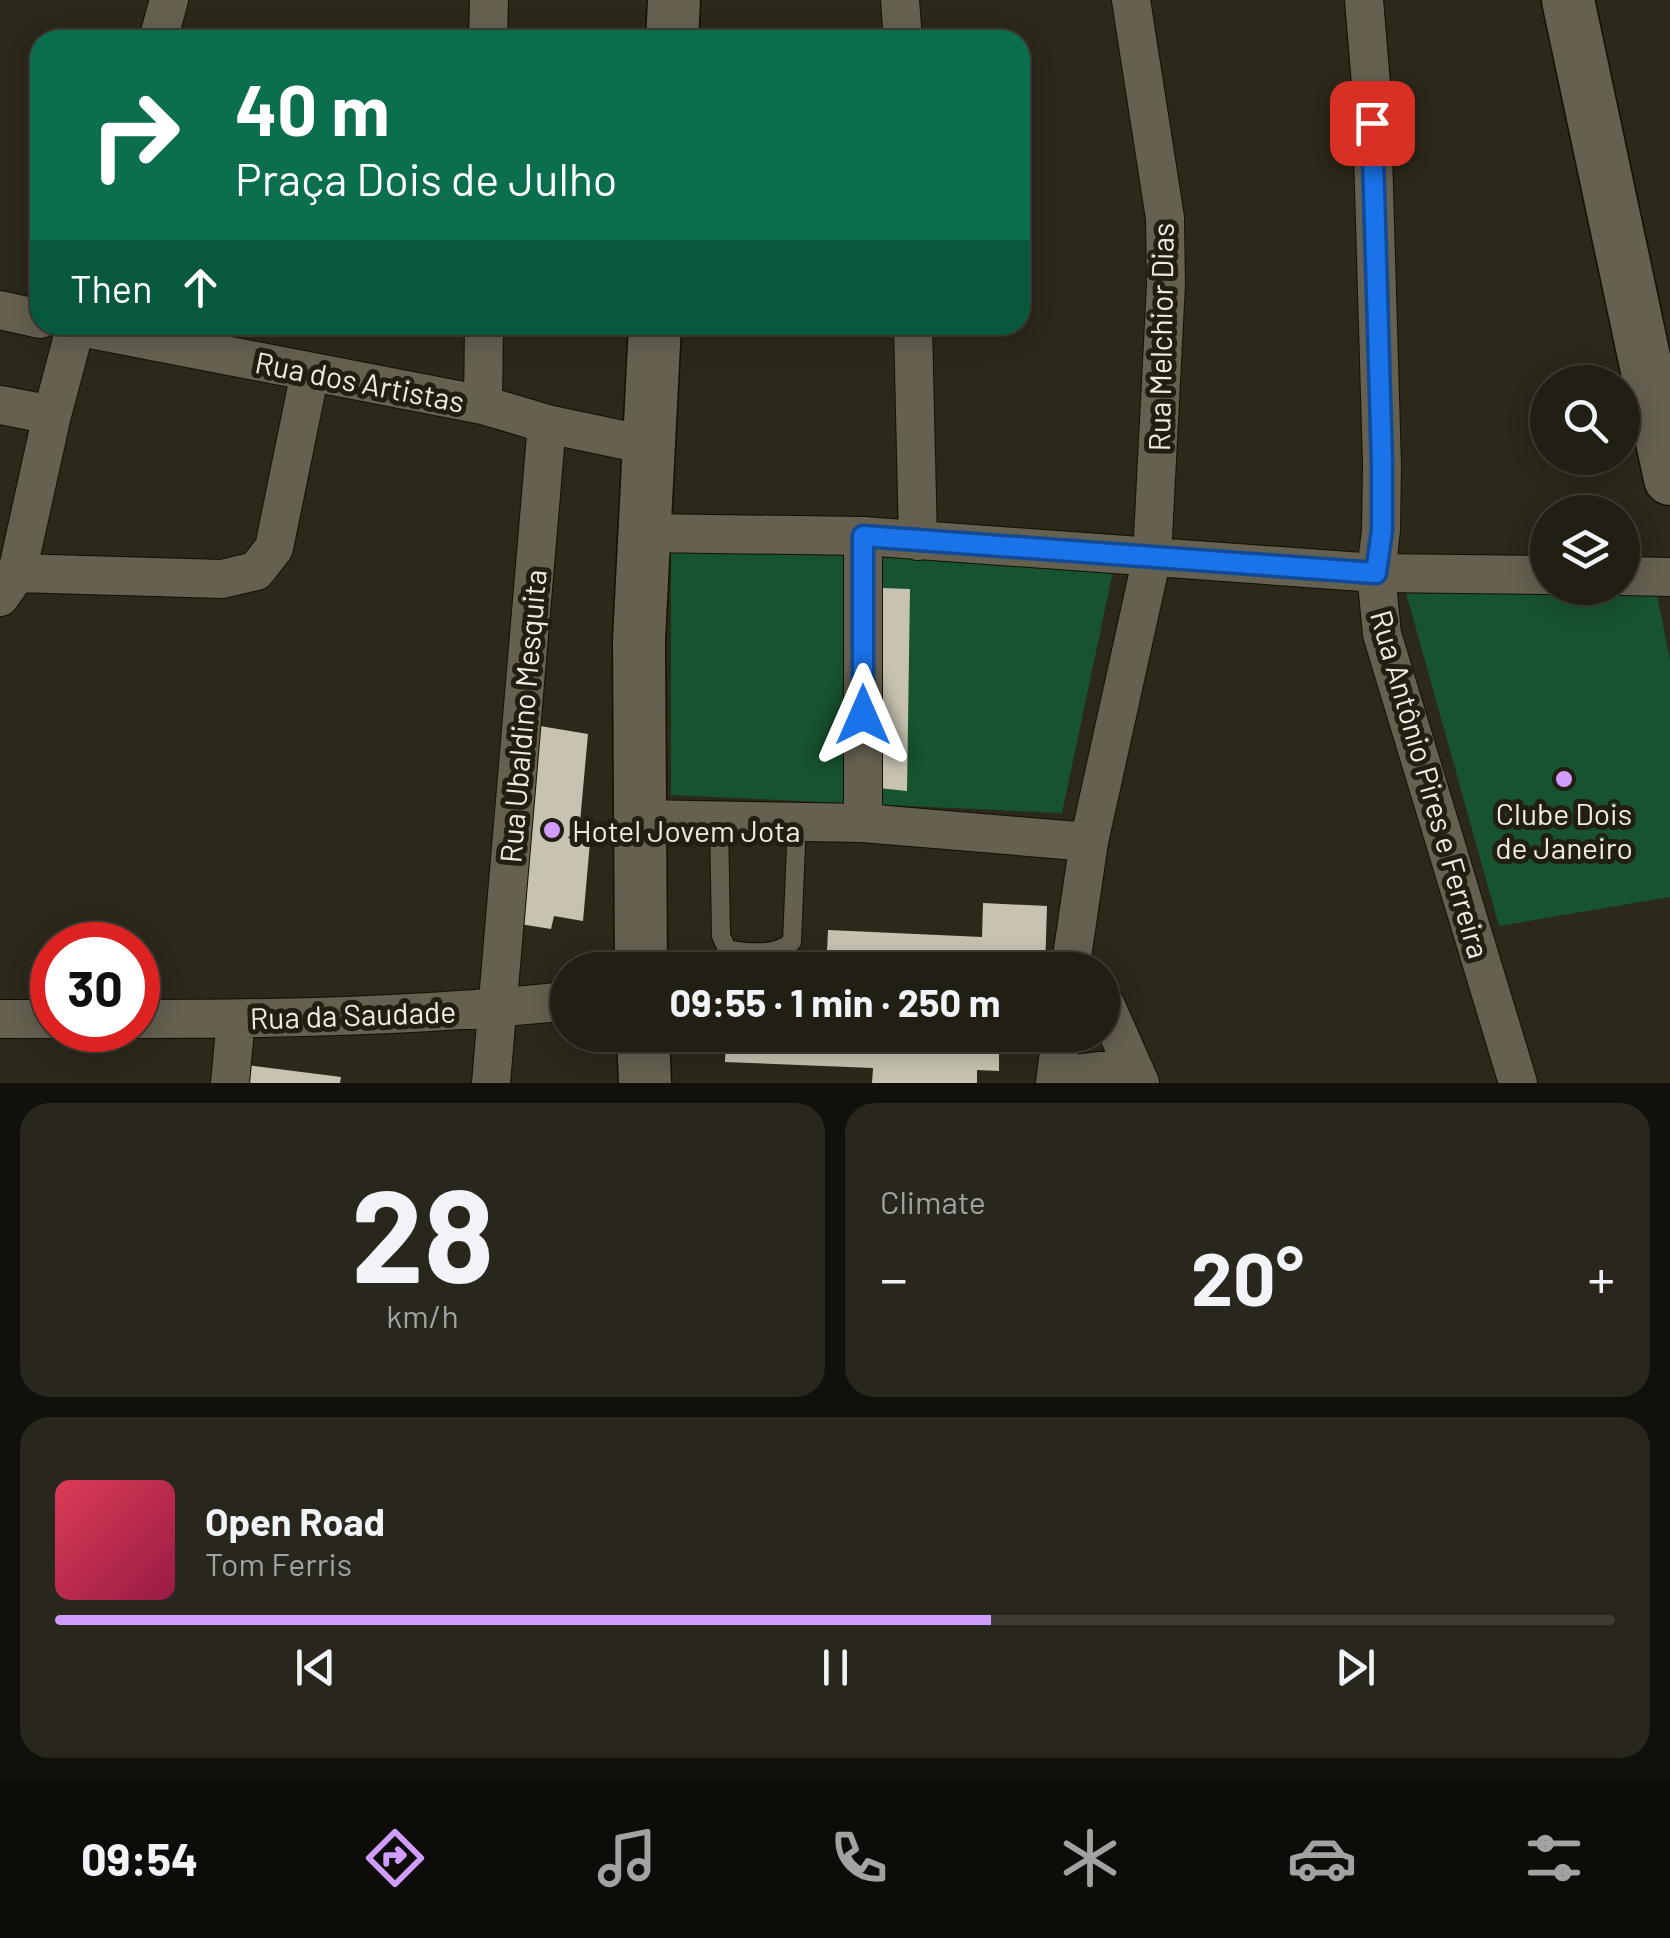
<!DOCTYPE html>
<html lang="en">
<head>
<meta charset="utf-8">
<style>
  body { margin:0; font-family:Barlow,sans-serif; background:#29271d; color:#f1f3f6; height:100vh; display:flex; flex-direction:column; font-size:38px; white-space:nowrap }
  * { box-sizing:border-box; margin:0 }
  p { font-size:32px; color:#a2a2a0 }
  .icon { flex:none; width:55px; height:55px; fill:none; stroke:currentColor; stroke-width:2; stroke-linecap:round; stroke-linejoin:round }
  .map { position:relative; height:1083px; overflow:hidden }
  .side { display:flex; flex-direction:column; gap:20px; padding:20px; background:#12100b; flex:1 }
  .side>* { flex:none }
  .banner { position:absolute; left:30px; top:30px; width:1000px; height:305px; border-radius:30px; box-shadow:0 5px 25px #0003,0 0 0 2px #3e3c34; background:#0b6e4f; color:#fff; overflow:hidden }
  .buttons { position:absolute; left:1530px; top:365px; display:grid; gap:20px }
  .buttons a { display:grid; place-items:center; width:110px; height:110px; border-radius:50%; background:#211e14; box-shadow:0 5px 25px #0003,0 0 0 2px #3e3c34; font-size:50px }
  .speed { position:absolute; left:30px; top:922px; display:flex; gap:20px; font-size:50px; font-weight:700; text-align:center }
  .speed>* { display:grid; place-content:center; width:130px; height:130px; border-radius:50%; background:#211e14; box-shadow:0 5px 25px #0003,0 0 0 2px #3e3c34; line-height:1 }
  .speed .limit { border:15px solid #d22; background:#fff; color:#111 }
  .pin { position:absolute; display:grid; place-items:center; width:85px; height:85px; color:#fff; margin:-42px; border-radius:20px; box-shadow:0 5px 15px #0006 }
  .me { position:absolute; width:110px; margin:-55px; rotate:0deg; stroke-linejoin:round; filter:drop-shadow(0 0 8px #0008) }
  .turn { display:flex; align-items:center; gap:35px; height:210px; padding:0 40px; font-size:45px }
  .turn .icon { width:130px; height:130px; stroke-width:2.5 }
  .turn b { display:block; font-size:70px; line-height:85px }
  .then { display:flex; align-items:center; height:95px; padding:0 40px; background:#0003; gap:20px; font-size:38px }
  .big { font-size:75px; font-weight:700; line-height:1.1 }
  .side .widget { flex:1; display:flex; flex-direction:column; justify-content:center; gap:15px; min-width:0; padding:0 35px; border-radius:30px; background:#29271d }
  .side .dial { align-items:center; gap:0 }
  .dial b { font-size:130px; line-height:1 }
  .song { display:flex; align-items:center; gap:30px }
  .cover { width:120px; height:120px; border-radius:15px; background:linear-gradient(135deg,hsl(350 70% 55%),hsl(340 70% 35%)) }
  .played { height:10px; border-radius:5px; background:linear-gradient(90deg,#d09dfe 60%,#3e3c34 60%) }
  .keys { display:flex; justify-content:space-around; direction:ltr }
  .heat { display:flex; justify-content:space-between; align-items:center; font-size:55px; direction:ltr }
  .side .tiles { flex:1; display:grid; gap:20px; grid-template-columns:1fr 1fr }
  .widget:last-child { grid-column:span 2 }
  .trip { position:absolute; left:550px; top:952px; width:570px; height:100px; border-radius:50px; background:#211e14; box-shadow:0 5px 25px #0003,0 0 0 2px #3e3c34; font-weight:700; line-height:100px; text-align:center }
  .tab-bar { display:flex; height:160px; justify-content:space-around; align-items:center; background:#0d0c08; color:#a2a2a0 }
  .tab-bar .icon { width:70px; height:70px }
  .tab-bar .on { color:#d09dfe }
  .tab-bar b { font-size:45px; color:#f1f3f6 }
  .map>svg:first-child { display:block }
</style>
</head>
<body>
<div class="map">
<svg width="1670" height="1083" viewBox="0 0 1670 1083">
  <rect width="100%" height="100%" fill="#2c281a"/>
  <path fill="#17532f" d="M671,543L1115,562L1062,813L671,795Z
    M1656,590L1670,660V897L1499,926L1406,593Z"/>
  <path fill="#c7c2b1" d="M882,588L910,589L907,791L878,788Z
    M540,726L588,734L580,822L568,838L590,842L583,921L554,916L551,929L520,924Z
    M983,903L1047,906L1045,970H842L843,952L827,951L828,930L982,937Z
    M726,1035H1042L1041,1050L999,1048V1071L977,1070V1083H872L873,1068L725,1062Z
    M247,1065L341,1077L340,1083H245Z"/>
  <g fill="none" stroke-linecap="round" stroke-linejoin="round">
    <defs>
      <path id="lane" d="M719,819L721,936L727,949C749,953 774,956 792,942L797,821"/>
      <path id="street" d="M900,0L903,40
        M1364,0L1371,84L1382,465L1381,530L1376,573L1382,634L1518,1083
        M158,40L169,0
        M488,40L489,0
        M0,310L40,319
        M70,325L483,405L547,424L647,445
        M913,325L918,541
        M0,405L52,415
        M483,405L484,325
        M644,533L863,536L1376,573L1548,575
        M17,573L222,579L256,571L274,548L310,372
        M1622,576L1670,577
        M0,597L17,573L52,415L76,325
        M639,819L863,823L1089,842
        M863,823V536
        M1070,970L1089,842L1152,557L1166,284L1165,218L1131,0
        M1102,997L1140,1083
        M0,1019H52
        M138,1019C281,1019 425,1016 568,1001
        M1056,1076L1132,1067
        M230,1083L236,1019
        M491,1083L547,424
        M1055,1083L1061,1035"/>
      <path id="secondary" d="M1568,0L1670,479
        M672,40L674,0
        M641,970L639,640L655,325
        M643,1035L645,1083"/>
    </defs>
    <use href="#lane" stroke="#141005" stroke-width="20"/>
    <use href="#street" stroke="#141005" stroke-width="40"/>
    <use href="#secondary" stroke="#141005" stroke-width="55"/>
    <use href="#lane" stroke="#656050" stroke-width="18"/>
    <use href="#street" stroke="#656050" stroke-width="38"/>
    <use href="#secondary" stroke="#656050" stroke-width="52"/>
  </g>
  <g fill="none" stroke-linecap="round" stroke-linejoin="round">
    <defs>
      <path id="route" d="M863,715V536L1376,573L1382,530V464L1372,123"/>
    </defs>
    <use href="#route" stroke="#114b97" stroke-width="25"/>
    <use href="#route" stroke="#1a73e8" stroke-width="18"/>
  </g>
  <g fill="#d09dfe" stroke="#221e11" stroke-width="4">
    <circle cx="1564" cy="779" r="10"/>
    <circle cx="552" cy="830" r="10"/>
  </g>
  <g text-anchor="middle" dominant-baseline="central" stroke-width="10" stroke-linejoin="round" paint-order="stroke">
    <g font-size="30" fill="#eeebe2" stroke="#221e11">
      <text transform="translate(1160 337) rotate(-89)">Rua Melchior Dias</text>
      <text transform="translate(360 381) rotate(11)">Rua dos Artistas</text>
      <text transform="translate(522 716) rotate(-85)">Rua Ubaldino Mesquita</text>
      <text transform="translate(1431 784) rotate(74)">Rua Antônio Pires e Ferreira</text>
      <text transform="translate(353 1014) rotate(-2)">Rua da Saudade</text>
    </g>
    <g font-size="30" fill="#eeebe2" stroke="#221e11">
      <text x="1564" y="813">Clube Dois<tspan x="1564" dy="34">de Janeiro</tspan></text>
      <text x="572" y="830" text-anchor="start">Hotel Jovem Jota</text>
    </g>
  </g>
</svg>
<div class="buttons">
<a><svg class="icon" aria-label="search" viewBox="0 0 24 24"><circle cx="10" cy="10" r="6"/><path d="M15 15l6 6"/></svg></a>
<a><svg class="icon" aria-label="layers" viewBox="0 0 24 24"><path d="M12 4l9 5-9 5-9-5zM3 14l9 5 9-5"/></svg></a>
</div>
<div class="speed"><div class="limit">30</div></div>
<div class="pin" style="left:1372px;top:123px;background:#d93025"><svg class="icon" aria-label="arrive" viewBox="0 0 24 24"><path d="M6 21V4h12l-3 4 3 4H6"/></svg></div>
<svg class="me" style="left:863px;top:715px" viewBox="-20 -20 40 40"><path d="M0-17L14 15 0 8-14 15z" fill="#1a73e8" stroke="#fff" stroke-width="4"/></svg>
<div class="trip">09:55 · 1 min · 250 m</div>
<div class="banner">
<div class="turn"><svg class="icon" aria-label="right" viewBox="0 0 24 24"><path d="M7 20v-9h11M14 6l5 5-5 5"/></svg><div><b>40 m</b>Praça Dois de Julho</div></div>
<div class="then">Then<svg class="icon" aria-label="ahead" viewBox="0 0 24 24"><path d="M12 20V5M6 11l6-6 6 6"/></svg></div>
</div>
</div>
<section class="side">
<div class="tiles">
<div class="widget dial"><b>28</b><p>km/h</p></div>
<div class="widget"><p>Climate</p>
<div class="heat"><a>−</a><b class="big">20°</b><a>+</a></div>
</div>
<div class="widget">
<div class="song"><i class="cover"></i><div><b>Open Road</b><p>Tom Ferris</p></div></div>
<div class="played"></div>
<div class="keys"><svg class="icon" aria-label="previous" viewBox="0 0 24 24"><path d="M18 5L8 12l10 7zM5 5v14"/></svg><svg class="icon" aria-label="pause" viewBox="0 0 24 24"><path d="M8 5v14M16 5v14"/></svg><svg class="icon" aria-label="next" viewBox="0 0 24 24"><path d="M6 5l10 7-10 7zM19 5v14"/></svg></div>
</div>
</div>
</section>
<nav class="tab-bar">
<b>09:54</b>
<svg class="icon on" aria-label="directions" viewBox="0 0 24 24"><path d="M12 3l9 9-9 9-9-9zM9 14v-3h6M13 9l2 2-2 2"/></svg>
<svg class="icon" aria-label="music" viewBox="0 0 24 24"><path d="M9 18V5l10-2v13"/><circle cx="6" cy="18" r="3"/><circle cx="16" cy="16" r="3"/></svg>
<svg class="icon" aria-label="phone" viewBox="0 0 24 24"><path d="M5 4h4l2 5-3 2q2 4 5 5l2-3 5 2v4C11 20 4 13 5 4z"/></svg>
<svg class="icon" aria-label="climate" viewBox="0 0 24 24"><path d="M12 3v18M4 7l16 10M4 17L20 7"/></svg>
<svg class="icon" aria-label="car" viewBox="0 0 24 24"><path d="M5 17H2v-5l4-1 3-4h7l3 4 3 1v5h-3M9 17h6M6 11h13"/><circle cx="7" cy="17" r="2"/><circle cx="17" cy="17" r="2"/></svg>
<svg class="icon" aria-label="filters" viewBox="0 0 24 24"><path d="M4 7h16M4 17h16"/><circle cx="9" cy="7" r="2"/><circle cx="15" cy="17" r="2"/></svg>
</nav>
</body>
</html>
